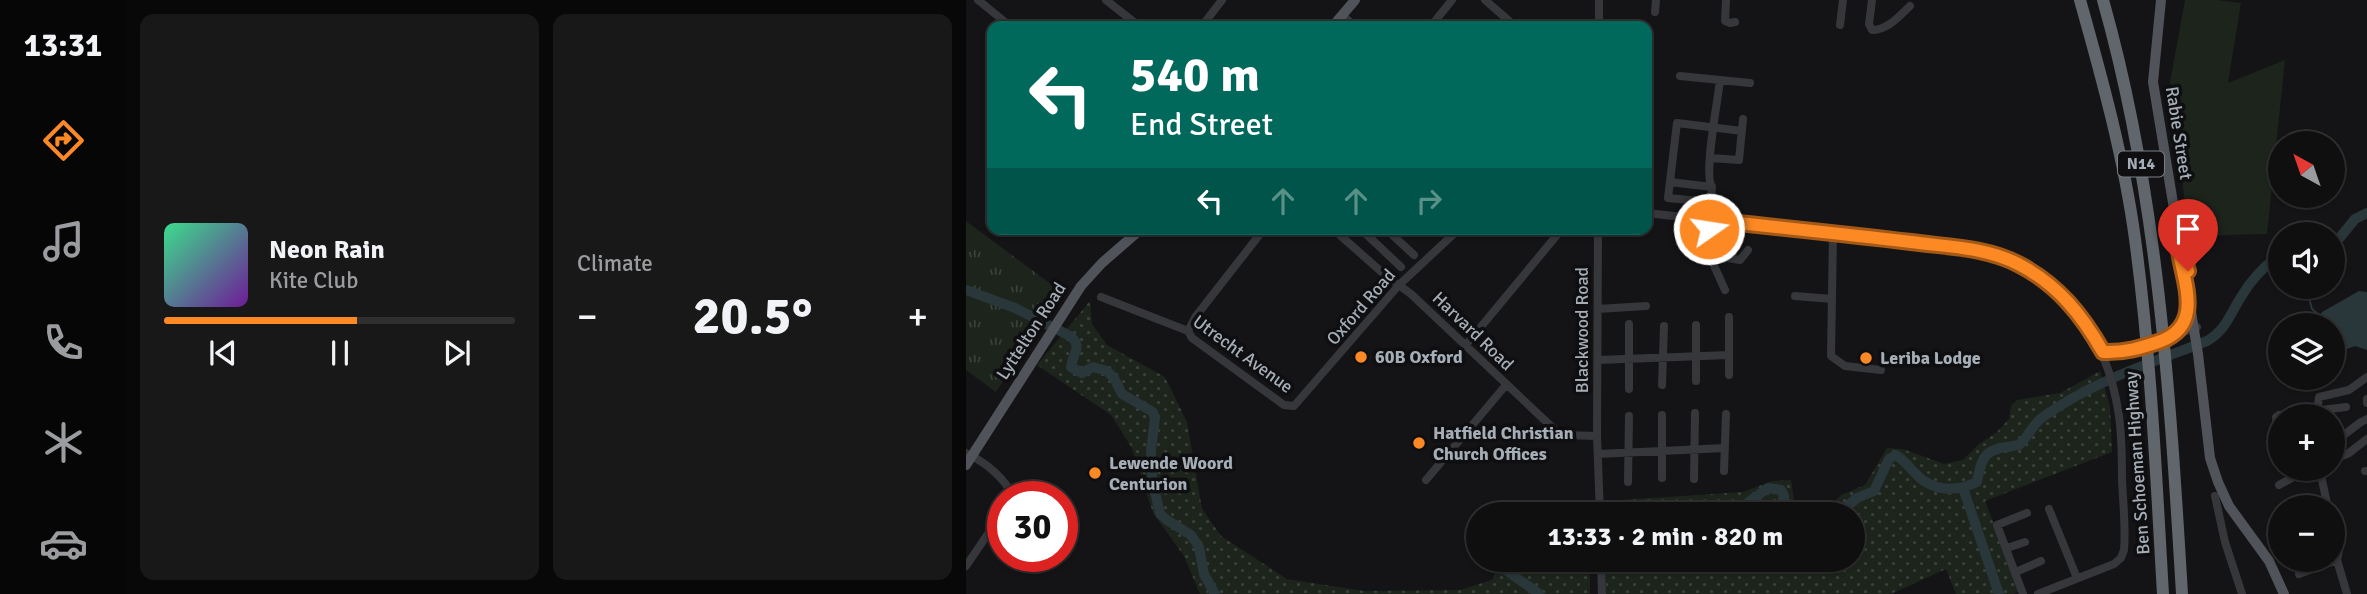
<!DOCTYPE html>
<html lang="en">
<head>
<meta charset="utf-8">
<style>
  body { margin:0; font-family:Signika,sans-serif; background:#181819; color:#f1f3f6; height:100vh; display:flex; flex-direction:column; font-size:26px; white-space:nowrap }
  * { box-sizing:border-box; margin:0 }
  p { font-size:23px; color:#9b9c9f }
  .icon { flex:none; width:38px; height:38px; fill:none; stroke:currentColor; stroke-width:2; stroke-linecap:round; stroke-linejoin:round }
  .map { position:relative; flex:1; overflow:hidden }
  .panel { display:flex; flex-direction:column; gap:14px; padding:14px; background:#080809; width:840px }
  .panel>* { flex:none }
  .hud { position:absolute; left:21px; top:21px; width:665px; height:214px; border-radius:14px; box-shadow:0 2px 5px #0004,0 0 0 2px #2f2f30; background:#00695c; color:#fff; overflow:hidden }
  .needle { width:46px; rotate:320deg }
  .fabs { position:absolute; left:1302px; top:131px; display:grid; gap:14px }
  .fabs a { display:grid; place-items:center; width:77px; height:77px; border-radius:50%; background:#0f0f10; box-shadow:0 2px 5px #0004,0 0 0 2px #2f2f30; font-size:35px }
  .speed { position:absolute; left:21px; top:481px; display:flex; gap:14px; font-size:35px; font-weight:700; text-align:center }
  .speed>* { display:grid; place-content:center; width:91px; height:91px; border-radius:50%; background:#0f0f10; box-shadow:0 2px 5px #0004,0 0 0 2px #2f2f30; line-height:1 }
  .speed .limit { border:10px solid #d22; background:#fff; color:#111 }
  .pin { position:absolute; display:grid; place-items:center; width:60px; height:60px; color:#fff; margin:-72px -30px; border-radius:50% 50% 50% 0; rotate:-45deg; box-shadow:0 0 7px #0007 }
  .pin .icon { rotate:45deg }
  .me { position:absolute; width:77px; margin:-38px; rotate:77deg; stroke-linejoin:round; filter:drop-shadow(0 0 5px #0008) }
  .turn { display:flex; align-items:center; gap:24px; height:147px; padding:0 28px; font-size:32px }
  .turn .icon { width:91px; height:91px; stroke-width:2.5 }
  .turn b { display:block; font-size:49px; line-height:60px }
  .lanes { display:flex; align-items:center; height:66px; padding:0 28px; background:#0003; justify-content:center; gap:35px; direction:ltr }
  .lanes .off { opacity:.35 }
  .big { font-size:52px; font-weight:800; line-height:1.1 }
  .panel .tile { flex:1; display:flex; flex-direction:column; justify-content:center; gap:10px; min-width:0; padding:0 24px; border-radius:14px; background:#181819 }
  .song { display:flex; align-items:center; gap:21px }
  .cover { width:84px; height:84px; border-radius:10px; background:linear-gradient(135deg,hsl(150 70% 55%),hsl(280 70% 35%)) }
  .played { height:7px; border-radius:4px; background:linear-gradient(90deg,#fd8924 55%,#2f2f30 55%) }
  .keys { display:flex; justify-content:space-around; direction:ltr }
  .heat { display:flex; justify-content:space-between; align-items:center; font-size:38px; direction:ltr }
  .panel .tiles { flex:1; display:grid; gap:14px; grid-template-columns:repeat(2,1fr) }
  .trip { position:absolute; left:500px; top:502px; width:399px; height:70px; border-radius:35px; background:#0f0f10; box-shadow:0 2px 5px #0004,0 0 0 2px #2f2f30; font-weight:800; line-height:70px; text-align:center }
  main { display:flex; flex:1; min-height:0 }
  .tabs { display:flex; flex-direction:column; width:126px; justify-content:space-around; align-items:center; background:#060606; color:#9b9c9f }
  .tabs .icon { width:49px; height:49px }
  .tabs .selected { color:#fd8924 }
  .tabs b { font-size:32px; color:#f1f3f6 }
  .map>svg:first-child { display:block }
</style>
</head>
<body>
<main>
<nav class="tabs">
<b>13:31</b>
<svg class="icon selected" aria-label="directions" viewBox="0 0 24 24"><path d="M12 3l9 9-9 9-9-9zM9 14v-3h6M13 9l2 2-2 2"/></svg>
<svg class="icon" aria-label="music" viewBox="0 0 24 24"><path d="M9 18V5l10-2v13"/><circle cx="6" cy="18" r="3"/><circle cx="16" cy="16" r="3"/></svg>
<svg class="icon" aria-label="phone" viewBox="0 0 24 24"><path d="M5 4h4l2 5-3 2q2 4 5 5l2-3 5 2v4C11 20 4 13 5 4z"/></svg>
<svg class="icon" aria-label="climate" viewBox="0 0 24 24"><path d="M12 3v18M4 7l16 10M4 17L20 7"/></svg>
<svg class="icon" aria-label="car" viewBox="0 0 24 24"><path d="M5 17H2v-5l4-1 3-4h7l3 4 3 1v5h-3M9 17h6M6 11h13"/><circle cx="7" cy="17" r="2"/><circle cx="17" cy="17" r="2"/></svg>
</nav>
<section class="panel">
<div class="tiles">
<div class="tile">
<div class="song"><i class="cover"></i><div><b>Neon Rain</b><p>Kite Club</p></div></div>
<div class="played"></div>
<div class="keys"><svg class="icon" aria-label="previous" viewBox="0 0 24 24"><path d="M18 5L8 12l10 7zM5 5v14"/></svg><svg class="icon" aria-label="pause" viewBox="0 0 24 24"><path d="M8 5v14M16 5v14"/></svg><svg class="icon" aria-label="next" viewBox="0 0 24 24"><path d="M6 5l10 7-10 7zM19 5v14"/></svg></div>
</div>
<div class="tile"><p>Climate</p>
<div class="heat"><a>−</a><b class="big">20.5°</b><a>+</a></div>
</div>
</div>
</section>
<div class="map">
<svg width="1401" height="594" viewBox="0 0 1401 594">
  <defs>
    <pattern id="grass-tufts" width="24" height="20" patternUnits="userSpaceOnUse" patternTransform="scale(1.75)"><rect width="24" height="20" fill="#1c241c"/><path d="M3 7l-1-3M5 7V3M7 7l1-3M15 17l-1-3M17 17v-4M19 17l1-3" fill="none" stroke="#3a413b"/></pattern>
    <pattern id="park-dots" width="8" height="8" patternUnits="userSpaceOnUse" patternTransform="scale(1.75)"><rect width="8" height="8" fill="#1c241c"/><path d="M2 2h.1M6 6h.1" fill="none" stroke="#3a413b" stroke-width="1.8" stroke-linecap="round"/></pattern>
  </defs>
  <rect width="100%" height="100%" fill="#141416"/>
  <path fill="url(#grass-tufts)" d="M0,221L94,291L30,392L0,370Z"/>
  <path fill="url(#park-dots)" d="M124,301L126,324L141,345L199,377L221,422L236,509L255,536L321,579L398,591L494,590L526,580L535,560H624V594H234L218,556L187,513L166,448L145,415L71,365Z
    M1134,371L1144,407L1146,452L1019,501L1054,591L1047,594H990L980,569L925,594H640V560H887V514H850L861,509L875,495L899,485L921,448L937,449L978,464L997,460L1012,445L1031,432L1043,419L1045,406L1051,400L1094,393Z
    M825,480L829,507L834,514H639V501L777,492L806,481Z
    M625,503V514H588Z"/>
  <path fill="#1c241c" d="M1219,0H1251L1275,3L1262,83L1319,60L1301,234L1223,236L1204,82Z"/>
  <path fill="#29363a" d="M1393,291L1401,292V350L1389,346L1367,354V326L1347,325L1356,312Z"/>
  <g fill="none" stroke-linecap="round" stroke-linejoin="round">
    <path stroke="#29363a" stroke-width="2" d="M1302,263L1314,270
      M1340,287L1346,309L1353,315"/>
    <path stroke="#29363a" stroke-width="10" d="M1367,246L1389,219L1401,213
      M0,290L49,308L104,336C117,346 107,353 105,367L116,373L127,367L141,371L148,378L156,394L187,412L189,418L185,450L186,478L194,514L201,520L225,535L233,547L238,574L249,594
      M997,488L1033,594
      M640,514L675,512L688,514
      M766,514L802,488L815,490L818,496L815,507L816,514
      M865,514L875,511L891,498L908,491L923,459L930,455C942,463 948,474 958,481C975,492 994,490 1011,482C1017,449 1022,450 1053,445C1063,437 1066,424 1077,417C1127,381 1185,363 1241,341C1260,330 1264,314 1275,297C1285,280 1298,266 1314,255
      M537,560V567C548,578 562,584 573,594"/>
    <path stroke="#35373b" stroke-width="8" d="M12,0L44,26
      M140,0L173,26
      M519,0L549,26
      M760,0L759,21L764,23L769,22
      M906,0L903,24L906,30C922,30 933,16 944,6
      M689,12L690,0
      M376,15L389,26
      M874,25L877,0
      M236,26L256,0
      M465,26L486,0
      M633,26V0
      M714,76L784,83
      M754,80C752,100 737,175 746,187L741,250L759,290
      M744,158L773,160L777,119
      M704,182L746,187
      M733,201L702,198L711,123L776,131
      M681,213L1015,251C1097,272 1141,334 1153,416C1156,437 1156,459 1156,480C1157,503 1160,527 1158,550L1155,558L1148,564L1072,594
      M367,229L419,275L445,294L588,429L600,435L631,436
      M401,229L400,234L435,267
      M420,229L448,255
      M632,229L631,436L634,514
      M867,234L865,356L879,366L915,370
      M742,255L774,260L782,250
      M829,296L866,299
      M135,297L222,331L226,338L318,405L328,406L433,285L493,229
      M632,309L680,306
      M730,325V381
      M222,331L230,316L298,229
      M499,346L596,229
      M1137,352L1165,351L1231,327
      M632,360L763,355
      M763,375V317
      M696,385L698,326
      M663,389V324
      M1401,399V403
      M1351,411L1353,397L1383,390L1401,377
      M1367,425L1369,423
      M1314,432L1311,430L1310,417L1313,415L1380,407
      M1367,443L1395,422L1401,419
      M1314,447L1309,452L1314,465
      M0,453C21,463 37,476 48,497
      M632,454L759,448
      M1367,460L1383,453L1401,439
      M758,471L760,414
      M1399,471H1401
      M696,478V415
      M728,479L729,413
      M460,480L540,385
      M1356,480L1362,508
      M662,482L663,416
      M1313,485L1342,469
      M1249,496L1259,542L1276,594
      M1083,509L1111,578
      M1367,526L1373,551L1371,560L1381,594
      M1041,548L1059,542
      M635,560L636,594
      M0,566L30,522L37,516
      M1050,572L1075,561
      M1333,574L1371,560
      M1057,594L1031,525L1061,513"/>
    <path stroke="#50545a" stroke-width="10" d="M1195,0L1187,82L1232,354L1244,458L1252,482L1263,506L1303,561L1318,594
      M367,26L389,0
      M1209,336L1219,321L1222,311
      M0,465L115,286L136,263L175,229"/>
    <path stroke="#60666c" stroke-width="12" d="M1114,0C1136,78 1158,158 1169,239C1185,356 1190,475 1197,594
      M1137,0C1192,194 1204,394 1216,594"/>
  </g>
  <g fill="none" stroke-linecap="round" stroke-linejoin="round">
    <defs>
      <path id="route" d="M743,229V220C810,227 878,234 945,242C981,247 1021,247 1054,265C1092,285 1116,315 1137,352C1158,353 1175,348 1195,341C1245,322 1209,268 1211,230L1222,271"/>
    </defs>
    <use href="#route" stroke="#a45917" stroke-width="18"/>
    <use href="#route" stroke="#fd8924" stroke-width="12"/>
  </g>
  <g fill="#fd8924" stroke="#0f0f11" stroke-width="2.5">
    <circle cx="395" cy="357" r="7"/>
    <circle cx="900" cy="358" r="7"/>
    <circle cx="453" cy="443" r="7"/>
    <circle cx="129" cy="473" r="7"/>
  </g>
  <g text-anchor="middle" dominant-baseline="central" stroke-width="7" stroke-linejoin="round" paint-order="stroke">
    <rect fill="#0f0f11" stroke="#787e85" stroke-width="2" x="1152" y="151.5" width="46" height="25" rx="5"/>
    <g font-size="16" font-weight="bold" fill="#a5aeb7">
      <text x="1175" y="164">N14</text>
    </g>
    <g font-size="18" fill="#a5aeb7" stroke="#0f0f11">
      <text transform="translate(1213 133) rotate(81)">Rabie Street</text>
      <text transform="translate(395 307) rotate(-49)">Oxford Road</text>
      <text transform="translate(616 330) rotate(-90)">Blackwood Road</text>
      <text transform="translate(65 331) rotate(-57)">Lyttelton Road</text>
      <text transform="translate(507 331) rotate(44)">Harvard Road</text>
      <text transform="translate(277 354) rotate(36)">Utrecht Avenue</text>
      <text transform="translate(1171 463) rotate(-94)">Ben Schoeman Highway</text>
    </g>
    <g font-size="18" font-weight="bold" fill="#a5aeb7" stroke="#0f0f11" text-anchor="start">
      <text x="409" y="357">60B Oxford</text>
      <text x="914" y="358">Leriba Lodge</text>
      <text x="467" y="433">Hatfield Christian<tspan x="467" dy="21">Church Offices</tspan></text>
      <text x="143" y="463">Lewende Woord<tspan x="143" dy="21">Centurion</tspan></text>
    </g>
  </g>
</svg>
<div class="fabs">
<a><svg class="needle" viewBox="-14 -14 28 28"><path d="M0-13l5 13h-10z" fill="#e53935"/><path d="M0 13l5-13h-10z" fill="#9b9c9f"/></svg></a>
<a><svg class="icon" aria-label="sound" viewBox="0 0 24 24"><path d="M4 9h4l5-4v14l-5-4H4zM17 9q2 3 0 6"/></svg></a>
<a><svg class="icon" aria-label="layers" viewBox="0 0 24 24"><path d="M12 4l9 5-9 5-9-5zM3 14l9 5 9-5"/></svg></a>
<a>+</a>
<a>−</a>
</div>
<div class="speed"><div class="limit">30</div></div>
<div class="pin" style="left:1222px;top:271px;background:#d93025"><svg class="icon" aria-label="arrive" viewBox="0 0 24 24"><path d="M6 21V4h12l-3 4 3 4H6"/></svg></div>
<svg class="me" style="left:743px;top:229px" viewBox="-20 -20 40 40"><circle r="17" fill="#fd8924" stroke="#fff" stroke-width="3"/><path d="M0-11L8 9 0 5-8 9z" fill="#fff"/></svg>
<div class="trip">13:33 · 2 min · 820 m</div>
<div class="hud">
<div class="turn"><svg class="icon" aria-label="left" viewBox="0 0 24 24"><path d="M17 20v-9H6M10 6l-5 5 5 5"/></svg><div><b>540 m</b>End Street</div></div>
<div class="lanes"><svg class="icon" aria-label="left" viewBox="0 0 24 24"><path d="M17 20v-9H6M10 6l-5 5 5 5"/></svg><svg class="icon off" aria-label="ahead" viewBox="0 0 24 24"><path d="M12 20V5M6 11l6-6 6 6"/></svg><svg class="icon off" aria-label="ahead" viewBox="0 0 24 24"><path d="M12 20V5M6 11l6-6 6 6"/></svg><svg class="icon off" aria-label="right" viewBox="0 0 24 24"><path d="M7 20v-9h11M14 6l5 5-5 5"/></svg></div>
</div>
</div>
</main>
</body>
</html>
